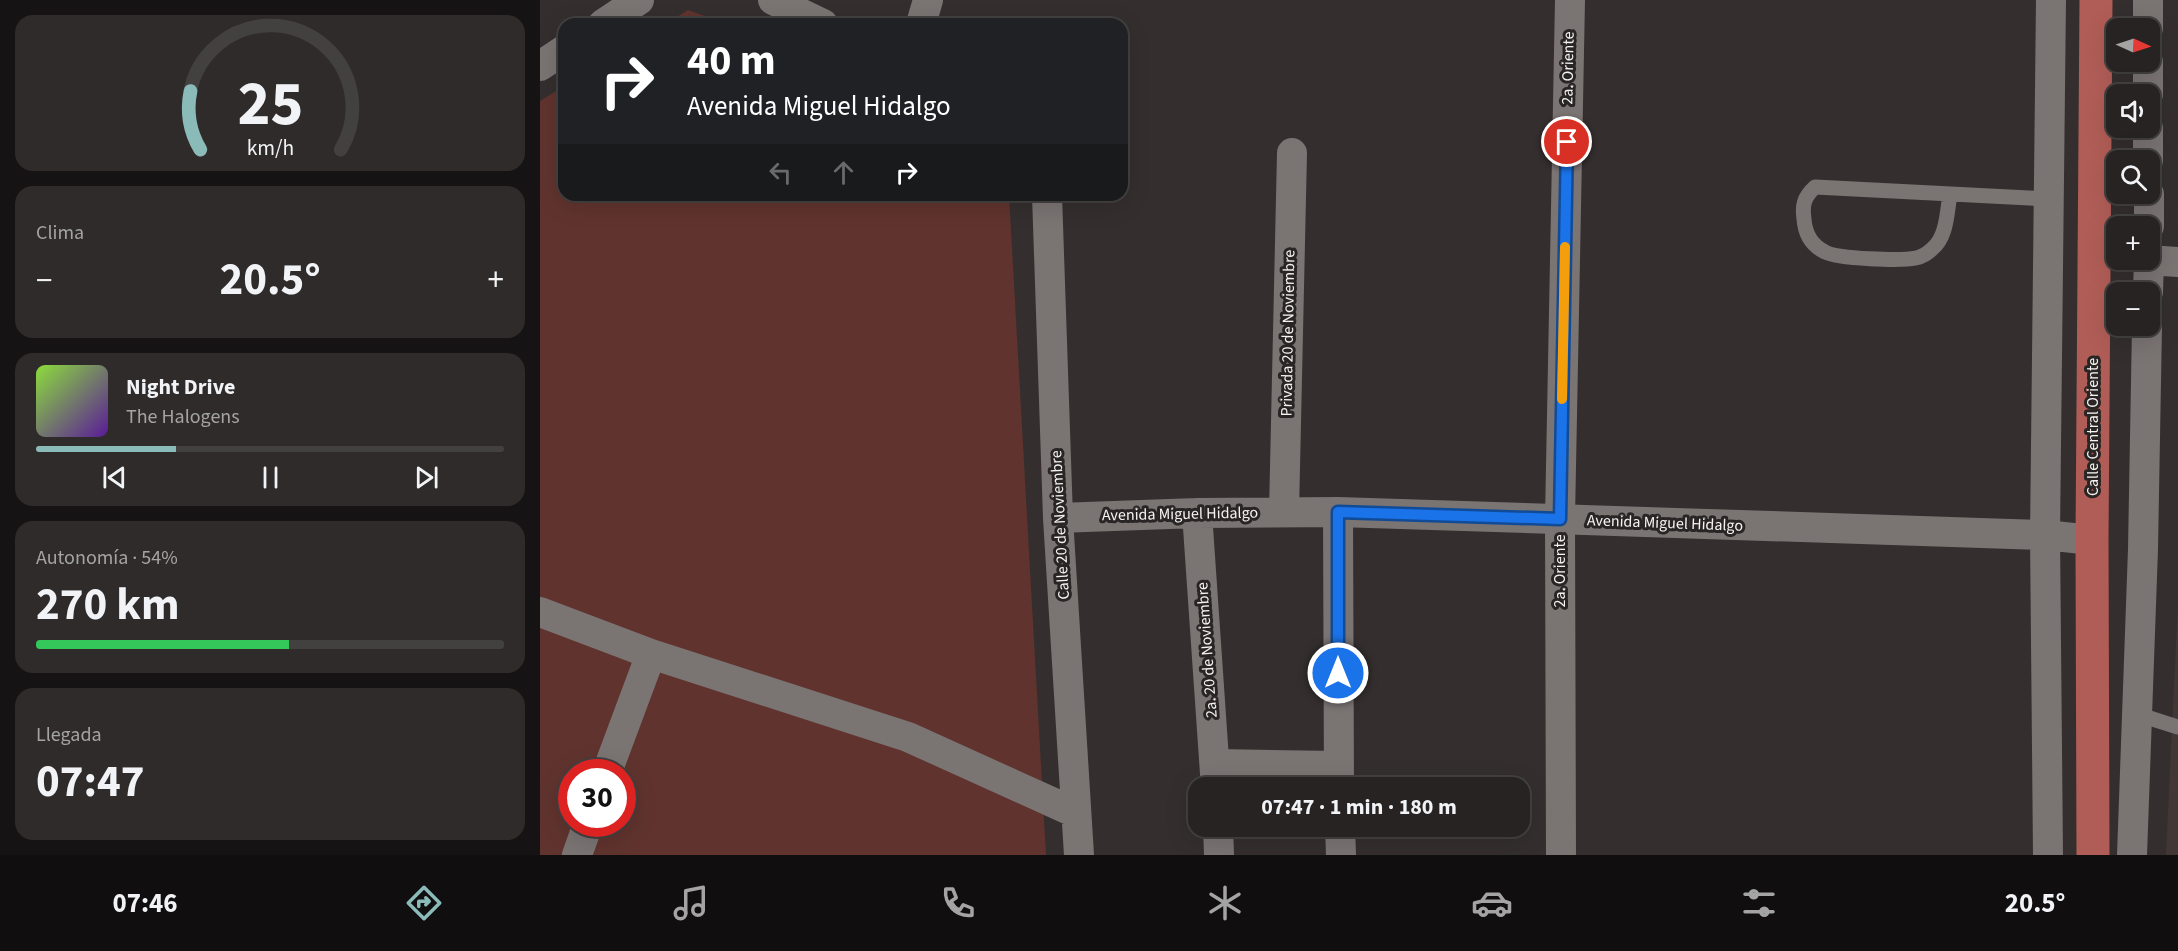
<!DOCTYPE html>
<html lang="es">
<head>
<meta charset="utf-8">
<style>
  body { margin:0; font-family:"Source Sans 3",sans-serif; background:#2f2b2a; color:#f1f3f6; height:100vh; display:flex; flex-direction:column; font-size:22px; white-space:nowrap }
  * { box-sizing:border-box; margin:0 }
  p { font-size:20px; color:#a4a4a5 }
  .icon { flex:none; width:33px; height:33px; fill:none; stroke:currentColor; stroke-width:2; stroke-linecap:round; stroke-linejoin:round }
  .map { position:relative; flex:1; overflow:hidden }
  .sheet { display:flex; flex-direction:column; gap:15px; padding:15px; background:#151313; width:540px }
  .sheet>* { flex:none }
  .guide { position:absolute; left:18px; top:18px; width:570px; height:183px; border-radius:18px; box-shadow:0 6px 24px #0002,0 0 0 2px #434040; background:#202124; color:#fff; overflow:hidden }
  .needle { width:39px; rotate:93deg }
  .tools { position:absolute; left:1566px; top:18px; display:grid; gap:12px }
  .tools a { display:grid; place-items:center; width:54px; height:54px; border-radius:12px; background:#272322; box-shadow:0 6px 24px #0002,0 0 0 2px #434040; font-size:30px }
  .speed { position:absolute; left:18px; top:759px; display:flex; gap:12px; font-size:30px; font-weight:700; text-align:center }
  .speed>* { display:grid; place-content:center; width:78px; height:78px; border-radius:50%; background:#272322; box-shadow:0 6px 24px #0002,0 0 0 2px #434040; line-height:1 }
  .speed .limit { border:9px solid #d22; background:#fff; color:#111 }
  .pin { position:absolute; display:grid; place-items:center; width:51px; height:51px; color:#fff; margin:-26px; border:3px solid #fff; border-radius:50%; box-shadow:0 2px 6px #0007 }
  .me { position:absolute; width:66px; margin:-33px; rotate:0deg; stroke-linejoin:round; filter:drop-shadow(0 0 4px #0008) }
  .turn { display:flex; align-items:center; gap:21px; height:126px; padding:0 30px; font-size:27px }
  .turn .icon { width:78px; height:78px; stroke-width:2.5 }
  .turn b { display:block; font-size:42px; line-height:51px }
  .lanes { display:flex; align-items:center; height:57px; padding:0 30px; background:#0003; justify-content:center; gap:30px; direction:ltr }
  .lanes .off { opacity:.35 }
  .big { font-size:45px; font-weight:700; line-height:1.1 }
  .sheet .tile { flex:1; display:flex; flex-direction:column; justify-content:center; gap:9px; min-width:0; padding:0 21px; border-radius:18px; background:#2f2b2a }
  .sheet .dial { align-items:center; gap:0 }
  .dial svg { height:156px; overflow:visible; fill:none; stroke:#434040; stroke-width:7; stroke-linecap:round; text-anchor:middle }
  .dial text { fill:#f1f3f6; stroke:none }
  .song { display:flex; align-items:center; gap:18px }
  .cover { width:72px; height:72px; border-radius:9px; background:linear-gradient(135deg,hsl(90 70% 55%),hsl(270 70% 35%)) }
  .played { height:6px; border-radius:3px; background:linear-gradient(90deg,#8bbbb9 30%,#434040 30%) }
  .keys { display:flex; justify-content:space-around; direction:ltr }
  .heat { display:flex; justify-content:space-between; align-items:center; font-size:33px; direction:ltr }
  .charge { height:9px; border-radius:4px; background:linear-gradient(90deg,#34c759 54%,#434040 0) }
  .trip { position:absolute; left:648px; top:777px; width:342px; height:60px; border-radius:18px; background:#272322; box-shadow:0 6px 24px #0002,0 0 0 2px #434040; font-weight:700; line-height:60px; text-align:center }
  .menu { display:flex; height:96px; justify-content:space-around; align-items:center; background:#100e0e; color:#a4a4a5 }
  .menu .icon { width:42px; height:42px }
  .menu .on { color:#8bbbb9 }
  .menu b { font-size:27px; color:#f1f3f6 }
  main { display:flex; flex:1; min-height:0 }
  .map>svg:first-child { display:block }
</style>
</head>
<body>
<main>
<section class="sheet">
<div class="tile dial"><svg viewBox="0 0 100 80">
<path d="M14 69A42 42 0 1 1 86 69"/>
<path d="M14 69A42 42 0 0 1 9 39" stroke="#8bbbb9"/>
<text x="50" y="56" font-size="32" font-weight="700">25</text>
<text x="50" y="72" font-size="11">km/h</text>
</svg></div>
<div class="tile"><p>Clima</p>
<div class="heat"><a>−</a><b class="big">20.5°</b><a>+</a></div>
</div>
<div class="tile">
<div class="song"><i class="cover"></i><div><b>Night Drive</b><p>The Halogens</p></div></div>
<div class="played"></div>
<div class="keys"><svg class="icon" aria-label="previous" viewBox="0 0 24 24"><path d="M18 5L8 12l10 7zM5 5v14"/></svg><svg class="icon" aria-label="pause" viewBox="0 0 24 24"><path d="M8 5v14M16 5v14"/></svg><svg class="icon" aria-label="next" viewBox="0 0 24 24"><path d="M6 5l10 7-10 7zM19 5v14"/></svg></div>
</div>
<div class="tile"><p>Autonomía · 54%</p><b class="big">270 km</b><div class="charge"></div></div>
<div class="tile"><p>Llegada</p><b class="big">07:47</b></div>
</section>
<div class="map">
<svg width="1638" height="855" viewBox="0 0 1638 855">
  <rect width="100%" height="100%" fill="#342f2e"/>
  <path fill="#433736" d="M1638,605V855H1626Z"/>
  <path fill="#60332e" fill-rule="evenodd" d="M148,10L187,24H126Z
    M24,86V195H469L506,855H0V101ZM32,772H82V824H32Z"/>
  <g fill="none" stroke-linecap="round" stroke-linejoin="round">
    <path stroke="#7a7473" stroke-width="15" d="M1410,194C1407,212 1407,237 1392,249C1388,253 1381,257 1376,258C1361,261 1298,259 1285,252C1271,245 1265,234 1264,219C1262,205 1264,197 1275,187L1509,199
      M1597,714L1638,727"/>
    <path stroke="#7a7473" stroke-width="30" d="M233,0L283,24
      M1608,0V28
      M63,24L99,0
      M381,24L388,0
      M1608,62V94
      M0,66L24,50
      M1608,128V160
      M1609,194V226
      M507,195L518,518L539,855
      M1609,260L1638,262
      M1608,292L1609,260
      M744,512L752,153
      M798,512L799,788
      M657,513L676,788
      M518,518L657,513L798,512L1505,535L1552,540
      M0,612L111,654L368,737L536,813
      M676,764L798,766
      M67,772L111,654
      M678,826L679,855
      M800,826L801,855
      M37,855L48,824
      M1021,855L1020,519L1030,0
      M1508,855L1505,535L1511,0
      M1592,855L1603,549L1607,326"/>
    <path stroke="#b15d57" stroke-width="33" d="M1553,855L1552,540L1556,0"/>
  </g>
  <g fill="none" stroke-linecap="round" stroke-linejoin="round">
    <defs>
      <path id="route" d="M798,673V512L1020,519L1027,142"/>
    </defs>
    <use href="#route" stroke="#114b97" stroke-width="15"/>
    <use href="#route" stroke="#1a73e8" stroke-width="10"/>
    <path stroke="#f59e0b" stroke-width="10" d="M1022,399L1025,247"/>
  </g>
  <g text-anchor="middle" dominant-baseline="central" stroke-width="6" stroke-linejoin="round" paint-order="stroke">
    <g font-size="16" fill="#f6f2f2" stroke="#2a2525">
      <text transform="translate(1028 68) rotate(-89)">2a. Oriente</text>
      <text transform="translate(748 333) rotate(-89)">Privada 20 de Noviembre</text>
      <text transform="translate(1553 427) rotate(-90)">Calle Central Oriente</text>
      <text transform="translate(640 514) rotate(-1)">Avenida Miguel Hidalgo</text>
      <text transform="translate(1125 523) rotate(2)">Avenida Miguel Hidalgo</text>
      <text transform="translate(520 525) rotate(-93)">Calle 20 de Noviembre</text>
      <text transform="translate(1020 571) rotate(-90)">2a. Oriente</text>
      <text transform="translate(667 650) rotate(-94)">2a. 20 de Noviembre</text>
    </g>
  </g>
</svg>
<div class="tools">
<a><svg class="needle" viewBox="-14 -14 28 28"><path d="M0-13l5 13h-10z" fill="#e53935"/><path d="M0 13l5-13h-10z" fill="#a4a4a5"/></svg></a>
<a><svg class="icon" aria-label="sound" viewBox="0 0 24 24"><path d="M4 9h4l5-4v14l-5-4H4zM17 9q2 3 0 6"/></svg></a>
<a><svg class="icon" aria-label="search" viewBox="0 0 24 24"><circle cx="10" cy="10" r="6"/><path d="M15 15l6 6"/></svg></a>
<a>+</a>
<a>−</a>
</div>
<div class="speed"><div class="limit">30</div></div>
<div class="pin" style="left:1027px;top:142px;background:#d93025"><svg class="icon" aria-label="arrive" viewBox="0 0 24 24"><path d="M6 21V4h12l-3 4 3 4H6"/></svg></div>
<svg class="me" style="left:798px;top:673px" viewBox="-20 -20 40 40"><circle r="17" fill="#1a73e8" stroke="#fff" stroke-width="3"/><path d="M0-11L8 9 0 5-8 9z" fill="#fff"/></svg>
<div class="trip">07:47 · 1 min · 180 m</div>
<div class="guide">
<div class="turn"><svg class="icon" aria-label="right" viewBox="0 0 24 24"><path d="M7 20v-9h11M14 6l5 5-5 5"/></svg><div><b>40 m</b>Avenida Miguel Hidalgo</div></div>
<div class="lanes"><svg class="icon off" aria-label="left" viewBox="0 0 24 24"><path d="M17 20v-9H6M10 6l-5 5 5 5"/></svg><svg class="icon off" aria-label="ahead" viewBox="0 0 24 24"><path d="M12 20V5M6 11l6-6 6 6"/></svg><svg class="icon" aria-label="right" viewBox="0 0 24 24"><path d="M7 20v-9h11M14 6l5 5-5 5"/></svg></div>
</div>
</div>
</main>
<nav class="menu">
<b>07:46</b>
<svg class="icon on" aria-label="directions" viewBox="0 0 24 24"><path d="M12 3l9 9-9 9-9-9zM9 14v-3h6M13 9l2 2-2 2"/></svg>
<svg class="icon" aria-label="music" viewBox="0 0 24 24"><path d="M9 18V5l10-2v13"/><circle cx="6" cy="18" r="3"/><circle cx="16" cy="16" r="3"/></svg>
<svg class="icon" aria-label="phone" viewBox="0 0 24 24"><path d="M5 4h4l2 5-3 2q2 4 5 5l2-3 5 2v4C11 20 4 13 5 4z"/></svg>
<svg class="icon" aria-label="climate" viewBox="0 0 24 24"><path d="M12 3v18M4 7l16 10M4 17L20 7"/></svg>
<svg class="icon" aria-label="car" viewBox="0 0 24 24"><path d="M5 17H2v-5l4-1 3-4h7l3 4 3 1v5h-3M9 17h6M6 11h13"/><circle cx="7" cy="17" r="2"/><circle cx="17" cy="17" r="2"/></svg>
<svg class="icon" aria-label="filters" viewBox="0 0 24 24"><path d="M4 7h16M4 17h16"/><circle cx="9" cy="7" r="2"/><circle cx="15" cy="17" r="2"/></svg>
<b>20.5°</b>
</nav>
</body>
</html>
